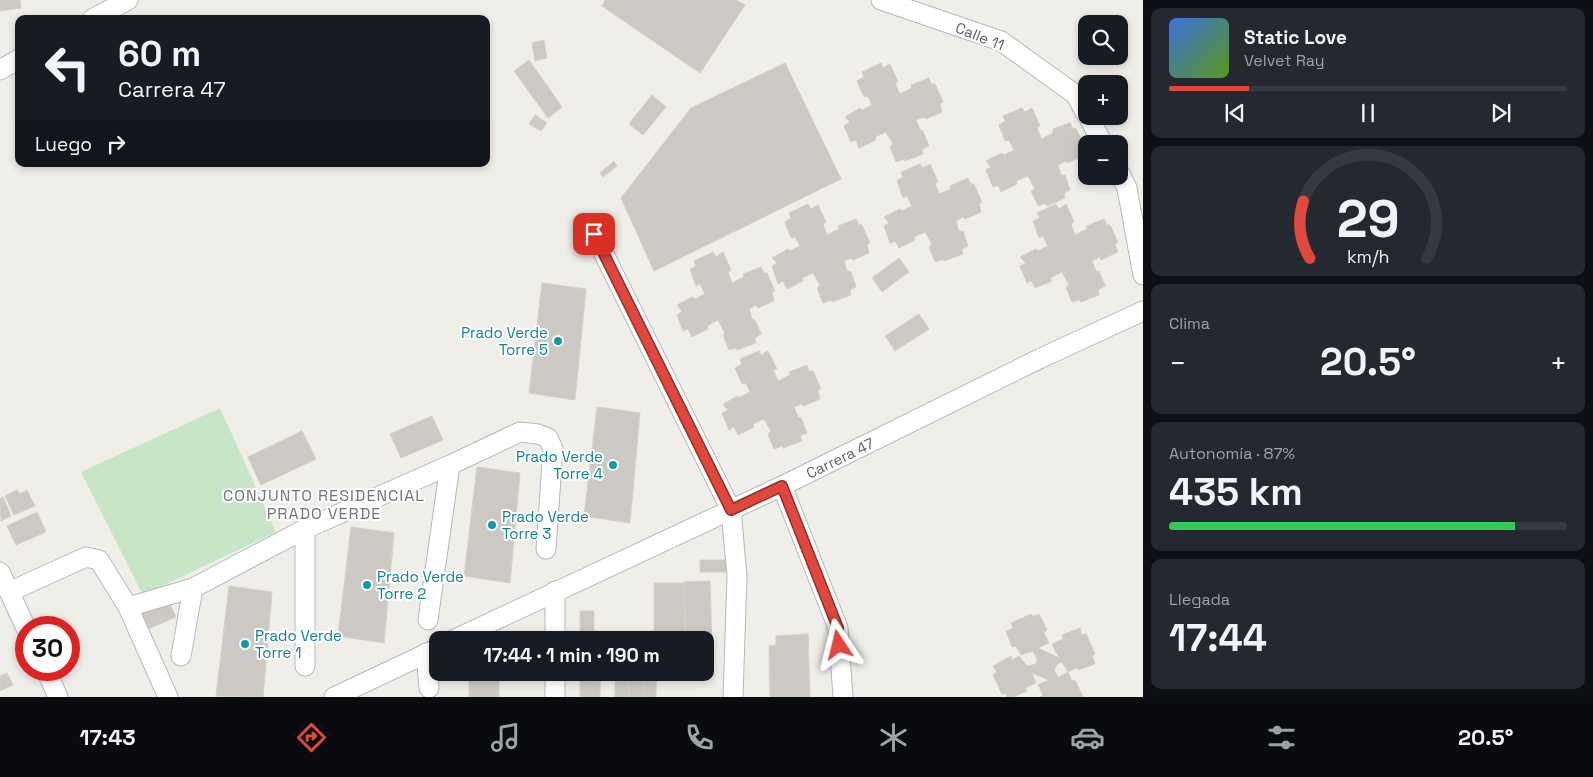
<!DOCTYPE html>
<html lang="es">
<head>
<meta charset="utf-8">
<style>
  body { margin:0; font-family:"Space Grotesk",sans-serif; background:#242831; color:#f1f3f6; height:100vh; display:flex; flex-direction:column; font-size:19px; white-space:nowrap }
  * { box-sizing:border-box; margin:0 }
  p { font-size:16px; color:#9ea1a6 }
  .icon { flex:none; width:28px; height:28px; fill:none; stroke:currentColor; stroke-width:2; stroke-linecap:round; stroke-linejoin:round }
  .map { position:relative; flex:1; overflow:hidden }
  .details { display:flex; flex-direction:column; gap:8px; padding:8px; background:#0d0f14; width:450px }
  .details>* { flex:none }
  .hud { position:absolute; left:15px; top:15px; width:475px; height:152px; border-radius:10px; box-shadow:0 2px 8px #0003; background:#171b24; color:#f1f3f6; overflow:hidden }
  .controls { position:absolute; left:1078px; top:15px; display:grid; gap:10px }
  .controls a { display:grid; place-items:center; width:50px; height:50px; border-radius:10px; background:#171b24; box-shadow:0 2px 8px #0003; font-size:25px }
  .speed { position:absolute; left:15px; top:616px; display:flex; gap:10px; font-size:25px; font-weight:700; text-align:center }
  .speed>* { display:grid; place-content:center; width:65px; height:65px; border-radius:50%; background:#171b24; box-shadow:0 2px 8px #0003; line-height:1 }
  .speed .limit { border:8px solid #d22; background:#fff; color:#111 }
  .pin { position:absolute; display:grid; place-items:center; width:42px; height:42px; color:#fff; margin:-21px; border-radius:10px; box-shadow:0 2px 8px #0006 }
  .me { position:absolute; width:55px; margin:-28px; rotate:350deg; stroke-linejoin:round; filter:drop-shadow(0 0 4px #0008) }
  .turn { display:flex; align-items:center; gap:18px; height:105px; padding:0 20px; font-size:22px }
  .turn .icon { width:65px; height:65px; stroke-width:2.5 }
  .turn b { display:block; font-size:35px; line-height:42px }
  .then { display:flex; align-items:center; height:48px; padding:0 20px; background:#0003; gap:10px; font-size:19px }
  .big { font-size:38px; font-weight:600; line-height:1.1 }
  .details .widget { flex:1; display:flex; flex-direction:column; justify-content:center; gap:8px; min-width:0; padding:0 18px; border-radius:10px; background:#242831 }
  .details .dial { align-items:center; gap:0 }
  .dial svg { height:130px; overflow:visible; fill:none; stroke:#363941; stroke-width:7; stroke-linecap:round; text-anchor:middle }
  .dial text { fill:#f1f3f6; stroke:none }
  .song { display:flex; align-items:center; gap:15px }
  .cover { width:60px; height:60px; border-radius:8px; background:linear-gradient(135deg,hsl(220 70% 55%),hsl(90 70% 35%)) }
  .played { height:5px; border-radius:2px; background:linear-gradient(90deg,#e0483d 20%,#363941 20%) }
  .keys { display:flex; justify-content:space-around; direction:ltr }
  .heat { display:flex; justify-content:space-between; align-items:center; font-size:28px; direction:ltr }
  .charge { height:8px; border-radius:4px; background:linear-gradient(90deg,#34c759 87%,#363941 0) }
  .trip { position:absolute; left:429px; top:631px; width:285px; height:50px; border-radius:10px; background:#171b24; box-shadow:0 2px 8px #0003; font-weight:600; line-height:50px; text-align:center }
  .menu { display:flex; height:80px; justify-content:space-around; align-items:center; background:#090b0e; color:#9ea1a6 }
  .menu .icon { width:35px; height:35px }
  .menu .on { color:#e0483d }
  .menu b { font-size:22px; color:#f1f3f6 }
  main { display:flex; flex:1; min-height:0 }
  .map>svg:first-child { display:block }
</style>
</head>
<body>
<main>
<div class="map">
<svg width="1143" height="697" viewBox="0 0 1143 697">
  <rect width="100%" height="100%" fill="#f0eee8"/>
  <path fill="#c6e6c6" d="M220,408L276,532L143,595L81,472Z"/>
  <path fill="#ccc9c4" stroke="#d5d0c6" d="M0,0H20L21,8L0,11Z
    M605,0H736L745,5L700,73L602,6Z
    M544,40L547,58L535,61L532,43Z
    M529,60L562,107L548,118L514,71Z
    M785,63L841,179L654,271L621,198L691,108Z
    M881,63L883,68L890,64L898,82L895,83L900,94L912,88L911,85L929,78L931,84H935L943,102L940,103L942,112L926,119L924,117L916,120L920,130L923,131L929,146L922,149L923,154L905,161L904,159L896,162L890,147L893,144L886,132L875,137L876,140L859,148L856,140L851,142L844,126L850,122L845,117L860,108L862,110L872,105L868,96L864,97L857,81L864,77L862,72Z
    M652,95L666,107L643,135L629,124Z
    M1022,108L1025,112L1032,108L1040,126L1037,127L1041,139L1053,133V129L1070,123L1073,129L1076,128L1084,146L1081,148L1084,156L1067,163L1066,161L1058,165L1061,175H1065L1070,190L1064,193L1065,198L1047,206L1045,203L1038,206L1031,191L1035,189L1028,176L1016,181L1017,184L1001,192L998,185L993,187L986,170L991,167L986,161L1002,153L1004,155L1014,150L1009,140L1005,141L999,125L1005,121L1003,116Z
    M535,115L547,123L541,131L529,124Z
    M614,161L617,166L603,177L600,173Z
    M920,164L923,168L930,164L938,182L935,183L939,194L951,189L950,186L968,178L971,184H974L982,202L979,204L981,212L965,219L963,217L956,221L959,231H963L968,246L962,249L963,254L944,261L943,259L935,262L929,247L932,244L925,232L914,237L915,240L899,248L895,241L890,243L884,226L889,223L884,217L900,209L902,211L912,206L907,196L903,198L897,181L903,177L901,172Z
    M808,204L811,209L818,205L826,222L823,224L827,235L839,229L838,226L856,219L859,225H862L870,243L867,244L869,253L853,260L851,258L844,261L847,271L851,272L856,287L850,290L851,295L832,302L831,300L823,303L817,288L820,285L813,273L802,278L803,281L787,289L783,281L778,284L772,266L777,263L772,258L788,249L790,251L800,246L795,237L791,238L785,222L791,218L789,213Z
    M1056,204L1059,209L1066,204L1074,222L1071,224L1075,235L1087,229V226L1104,219L1107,225H1110L1118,242L1115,244L1118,252L1101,260L1100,257L1092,261L1096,271H1099L1105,286L1098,290L1099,295L1081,302L1079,300L1072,302L1066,287L1069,285L1062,272L1050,278L1052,281L1035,288L1032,281L1027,283L1020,266L1026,263L1020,257L1036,249L1038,251L1048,246L1043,236L1039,238L1033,221L1040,218L1037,213Z
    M713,252L716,257L723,252L731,270L728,272L732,283L744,277L743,274L761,267L764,273H767L775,291L772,292L774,301L758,308L756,305L749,309L752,319L755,320L761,334L755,338L756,343L737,350L736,348L729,350L723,335L725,333L718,320L707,326L708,329L692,337L688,329L683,331L677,315L682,311L677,305L692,297L695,299L705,294L700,284L696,286L690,269L696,266L694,261Z
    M899,258L909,272L882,292L872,278Z
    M542,283L586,289L575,400L529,393Z
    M919,314L929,329L895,351L885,336Z
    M759,351L761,355L768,351L777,369L773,370L778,381L790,375L789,372L807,365L809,371H813L821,389L818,390L820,399L804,406L802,404L794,407L798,417L801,418L807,433L800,436L802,441L783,448L782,446L774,449L768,434L771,431L764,419L753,424L754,427L738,435L734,427L729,430L722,413L728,410L723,404L738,396L740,397L750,392L746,383L742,384L735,368L742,364L740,359Z
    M597,407L640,413L630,523L584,516Z
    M432,416L443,440L401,458L390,434Z
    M302,431L316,459L261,485L248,457Z
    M477,467L520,473L510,583L464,576Z
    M17,490L19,494L27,490L35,506L14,515L5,496Z
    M3,497L11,516L1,521L0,499Z
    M37,512L46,532L16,545L7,526Z
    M351,527L394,533L384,643L338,636Z
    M700,560H731L732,572H700Z
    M710,581L712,648H705V640H685L683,582Z
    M654,583H685L686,640H654Z
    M229,586L272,592L263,697L216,696Z
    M168,600L176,617L144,631L137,614Z
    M580,611H594V638L580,639Z
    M1031,614L1033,617L1039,614L1047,630L1044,633L1049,643L1038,648L1059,658L1052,644L1063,639L1062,635L1080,628L1082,635L1086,634L1095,654L1092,656L1095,664L1078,670L1076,668L1068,672L1062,662L1057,664L1054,670L1058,677L1068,672L1072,681L1075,680L1083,697H1040L1043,695L1038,685L1049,680L1032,673L1036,683L1025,688L1027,691L1013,697H1007L1006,693L1002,694L993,675L997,672L993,666L1011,656L1012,660L1019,656L1027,666L1036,664L1037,659L1033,651L1021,655L1016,646L1012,647L1006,631L1013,628L1011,623Z
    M808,634L810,697H770L769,646L776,645V636Z
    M469,672H499V697H469Z
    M580,672H600V697H580Z
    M615,672H644V697H615Z
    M629,672H656V697H629Z
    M7,673L13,685L0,691V676Z"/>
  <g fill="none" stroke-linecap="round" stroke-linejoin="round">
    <defs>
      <path id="minor" d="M881,0L1001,41L1076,95L1086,114
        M92,19L128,0
        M0,70L19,59
        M1088,116L1103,144
        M1119,172L1127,188L1143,275
        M594,234L731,510L737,576L733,697
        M782,486L838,628L843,697
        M0,572L26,628
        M555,591V640
        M9,592L86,557L99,560L128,607L168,697
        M128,607L193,588L305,529L450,465L520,432L538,434L548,438L553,449L546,549
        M428,620L450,465
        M453,640L782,486L1039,359L1143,311
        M426,653L429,688
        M181,656L193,588
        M305,666V529
        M46,670L58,697
        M555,672V697
        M334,697L438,648"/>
    </defs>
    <use href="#minor" stroke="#b5b7bb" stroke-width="21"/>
    <use href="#minor" stroke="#fff" stroke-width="19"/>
  </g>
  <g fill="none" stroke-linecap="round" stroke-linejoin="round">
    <defs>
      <path id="route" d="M594,234L731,510L782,486L838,628L839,645"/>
    </defs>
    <use href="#route" stroke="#922f28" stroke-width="12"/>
    <use href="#route" stroke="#e0483d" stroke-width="9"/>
  </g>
  <g fill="#0f9aa8" stroke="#fff" stroke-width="2">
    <circle cx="558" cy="341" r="5"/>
    <circle cx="613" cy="465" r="5"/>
    <circle cx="492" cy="525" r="5"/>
    <circle cx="367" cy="585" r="5"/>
    <circle cx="245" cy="644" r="5"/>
  </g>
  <g text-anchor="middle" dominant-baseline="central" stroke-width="4" stroke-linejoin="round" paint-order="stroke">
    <g font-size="15" fill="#5f6267" stroke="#fff">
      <text transform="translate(980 36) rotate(22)">Calle 11</text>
      <text transform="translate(840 458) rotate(-26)">Carrera 47</text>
    </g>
    <g font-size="15" fill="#0d838f" stroke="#fff" text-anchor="start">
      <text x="548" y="332" text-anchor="end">Prado Verde<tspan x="548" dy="17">Torre 5</tspan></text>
      <text x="603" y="456" text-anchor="end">Prado Verde<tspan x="603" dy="17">Torre 4</tspan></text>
      <text x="502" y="516">Prado Verde<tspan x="502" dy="17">Torre 3</tspan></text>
      <text x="377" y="576">Prado Verde<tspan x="377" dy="17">Torre 2</tspan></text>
      <text x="255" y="635">Prado Verde<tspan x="255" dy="17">Torre 1</tspan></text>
    </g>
    <g font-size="16" letter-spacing="1" fill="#707479" stroke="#fff">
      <text x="324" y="495">CONJUNTO RESIDENCIAL<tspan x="324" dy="18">PRADO VERDE</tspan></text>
    </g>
  </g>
</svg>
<div class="controls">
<a><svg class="icon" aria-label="search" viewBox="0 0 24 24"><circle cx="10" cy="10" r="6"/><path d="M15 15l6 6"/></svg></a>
<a>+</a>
<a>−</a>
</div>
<div class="speed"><div class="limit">30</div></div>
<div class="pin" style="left:594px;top:234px;background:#d93025"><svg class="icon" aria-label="arrive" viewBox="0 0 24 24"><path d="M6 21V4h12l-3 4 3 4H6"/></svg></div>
<svg class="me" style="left:839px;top:645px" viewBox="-20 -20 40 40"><path d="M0-17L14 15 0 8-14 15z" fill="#e0483d" stroke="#fff" stroke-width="4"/></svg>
<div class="trip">17:44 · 1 min · 190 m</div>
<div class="hud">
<div class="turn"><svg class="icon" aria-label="left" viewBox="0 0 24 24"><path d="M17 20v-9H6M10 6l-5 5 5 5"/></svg><div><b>60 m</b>Carrera 47</div></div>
<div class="then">Luego<svg class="icon" aria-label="right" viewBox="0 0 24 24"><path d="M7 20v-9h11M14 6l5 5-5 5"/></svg></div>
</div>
</div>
<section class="details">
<div class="widget">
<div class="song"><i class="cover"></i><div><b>Static Love</b><p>Velvet Ray</p></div></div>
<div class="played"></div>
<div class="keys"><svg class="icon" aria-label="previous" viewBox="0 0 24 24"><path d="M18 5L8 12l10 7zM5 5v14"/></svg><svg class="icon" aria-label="pause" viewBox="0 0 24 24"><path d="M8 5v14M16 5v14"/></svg><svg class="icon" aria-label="next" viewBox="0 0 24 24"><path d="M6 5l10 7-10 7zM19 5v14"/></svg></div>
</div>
<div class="widget dial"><svg viewBox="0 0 100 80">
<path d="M14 69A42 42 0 1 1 86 69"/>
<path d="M14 69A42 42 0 0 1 10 34" stroke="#e0483d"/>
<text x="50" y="56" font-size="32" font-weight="700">29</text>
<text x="50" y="72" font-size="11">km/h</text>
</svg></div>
<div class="widget"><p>Clima</p>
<div class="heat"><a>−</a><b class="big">20.5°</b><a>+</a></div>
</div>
<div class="widget"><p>Autonomía · 87%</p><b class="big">435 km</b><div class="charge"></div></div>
<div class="widget"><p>Llegada</p><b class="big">17:44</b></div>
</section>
</main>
<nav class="menu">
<b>17:43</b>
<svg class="icon on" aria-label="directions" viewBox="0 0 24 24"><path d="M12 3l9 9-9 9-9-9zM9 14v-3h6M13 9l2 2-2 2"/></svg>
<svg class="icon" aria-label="music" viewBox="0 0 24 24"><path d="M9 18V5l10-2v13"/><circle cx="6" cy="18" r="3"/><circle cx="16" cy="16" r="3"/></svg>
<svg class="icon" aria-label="phone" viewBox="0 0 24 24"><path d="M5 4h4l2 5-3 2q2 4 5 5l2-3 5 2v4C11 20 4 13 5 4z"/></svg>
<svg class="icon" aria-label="climate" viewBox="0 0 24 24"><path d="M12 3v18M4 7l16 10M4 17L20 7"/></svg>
<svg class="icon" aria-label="car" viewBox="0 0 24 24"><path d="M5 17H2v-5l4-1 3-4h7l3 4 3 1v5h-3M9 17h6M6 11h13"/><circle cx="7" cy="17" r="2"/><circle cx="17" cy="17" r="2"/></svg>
<svg class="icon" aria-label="filters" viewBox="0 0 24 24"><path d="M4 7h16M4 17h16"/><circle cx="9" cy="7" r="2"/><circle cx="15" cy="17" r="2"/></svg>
<b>20.5°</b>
</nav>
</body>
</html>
